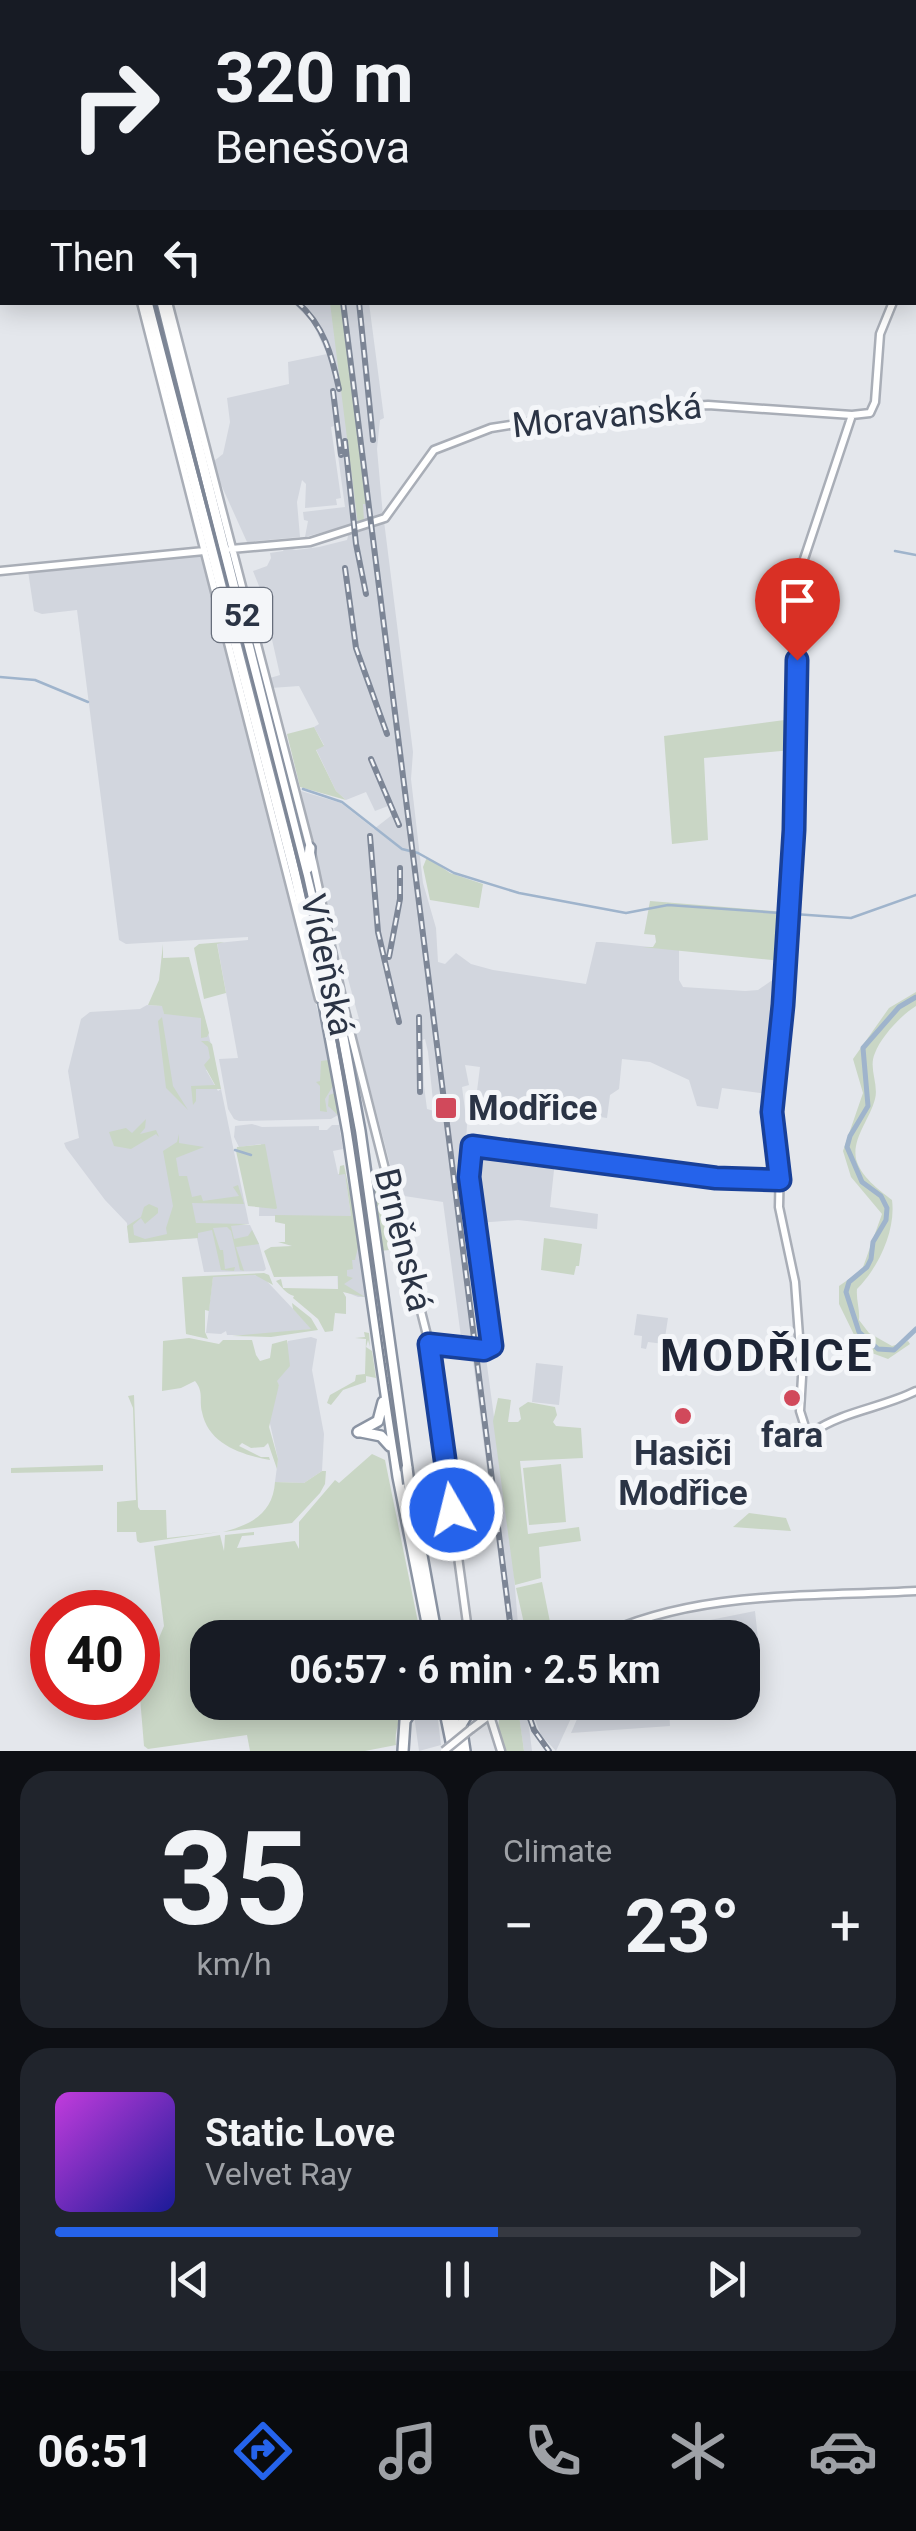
<!DOCTYPE html>
<html lang="en">
<head>
<meta charset="utf-8">
<style>
  body { margin:0; font-family:Roboto,sans-serif; background:#20242c; color:#f1f3f6; height:100vh; display:flex; flex-direction:column; font-size:38px; white-space:nowrap }
  * { box-sizing:border-box; margin:0 }
  p { font-size:32px; color:#9ea1a6 }
  .icon { flex:none; width:55px; height:55px; fill:none; stroke:currentColor; stroke-width:2; stroke-linecap:round; stroke-linejoin:round }
  .map { position:relative; height:1751px; overflow:hidden }
  .drawer { display:flex; flex-direction:column; gap:20px; padding:20px; background:#0d0f14; flex:1 }
  .drawer>* { flex:none }
  .top-card { position:absolute; left:0px; top:0px; width:918px; height:305px; box-shadow:0 5px 25px #0003; background:#171b24; color:#f1f3f6; overflow:hidden }
  .speed { position:absolute; left:30px; top:1590px; display:flex; gap:20px; font-size:50px; font-weight:700; text-align:center }
  .speed>* { display:grid; place-content:center; width:130px; height:130px; border-radius:50%; background:#171b24; box-shadow:0 5px 25px #0003; line-height:1 }
  .speed .limit { border:15px solid #d22; background:#fff; color:#111 }
  .pin { position:absolute; display:grid; place-items:center; width:85px; height:85px; color:#fff; margin:-102px -42px; border-radius:50% 50% 50% 0; rotate:-45deg; box-shadow:0 0 10px #0007 }
  .pin .icon { rotate:45deg }
  .me { position:absolute; width:110px; margin:-55px; rotate:352deg; stroke-linejoin:round; filter:drop-shadow(0 0 8px #0008) }
  .turn { display:flex; align-items:center; gap:35px; height:210px; padding:0 50px; font-size:45px }
  .turn .icon { width:130px; height:130px; stroke-width:2.5 }
  .turn b { display:block; font-size:70px; line-height:85px }
  .then { display:flex; align-items:center; height:95px; padding:0 50px; background:#0003; gap:20px; font-size:38px }
  .big { font-size:75px; font-weight:700; line-height:1.1 }
  .drawer .tile { flex:1; display:flex; flex-direction:column; justify-content:center; gap:15px; min-width:0; padding:0 35px; border-radius:30px; background:#20242c }
  .drawer .dial { align-items:center; gap:0 }
  .dial b { font-size:130px; line-height:1 }
  .song { display:flex; align-items:center; gap:30px }
  .cover { width:120px; height:120px; border-radius:15px; background:linear-gradient(135deg,hsl(290 70% 55%),hsl(240 70% 35%)) }
  .played { height:10px; border-radius:5px; background:linear-gradient(90deg,#2563eb 55%,#363941 55%) }
  .keys { display:flex; justify-content:space-around; direction:ltr }
  .heat { display:flex; justify-content:space-between; align-items:center; font-size:55px; direction:ltr }
  .drawer .tiles { flex:1; display:grid; gap:20px; grid-template-columns:1fr 1fr }
  .tile:last-child { grid-column:span 2 }
  .trip { position:absolute; left:190px; top:1620px; width:570px; height:100px; border-radius:30px; background:#171b24; box-shadow:0 5px 25px #0003; font-weight:700; line-height:100px; text-align:center }
  .tab-bar { display:flex; height:160px; justify-content:space-around; align-items:center; background:#090b0e; color:#9ea1a6 }
  .tab-bar .icon { width:70px; height:70px }
  .tab-bar .selected { color:#2563eb }
  .tab-bar b { font-size:45px; color:#f1f3f6 }
  .map>svg:first-child { display:block }
</style>
</head>
<body>
<div class="map">
<svg width="916" height="1751" viewBox="0 0 916 1751">
  <rect width="100%" height="100%" fill="#e4e7ec"/>
  <path fill="#d2d6de" fill-rule="evenodd" d="M293,303H369L384,418L380,420L377,449L383,516L305,537L308,521L304,520L303,512L345,507L334,426L331,427L341,498L336,499L337,505L305,508L306,484L302,480L297,502L300,537L247,542L219,480L214,461L223,454L230,422L227,398L289,384L288,362L327,354L312,322Z
    M384,521L413,752L411,779L423,883L436,928L438,962L445,964L456,953L471,964L493,970L586,984L596,942H602L679,950V980L683,987L745,991L758,990L771,981H780L768,1094L722,1088L718,1109L697,1106L689,1080L650,1062L622,1059L619,1089L610,1095L607,1118L476,1099L480,1067L465,1065L469,1085L462,1087L467,1125L464,1175L486,1330L484,1343L512,1550L519,1637H509L472,1354L463,1352L443,1202L398,1195L352,1019H359L320,876L301,791L341,803L374,829L392,815L388,806L375,811L366,792L346,800L336,791L316,749L324,745L314,727L319,724L299,686L271,688L270,678L280,675L261,591L253,571L267,566L271,558L270,553L283,551L285,547L296,550L319,547L347,540L349,532ZM425,1039L428,1052L434,1111L427,1109L424,1086L422,1040Z
    M201,556L319,1016L338,1115L331,1119L239,1121L234,1119L228,1109L219,1059L238,1058L217,943L248,940V937L126,944L119,940L77,610L42,614L34,611L28,571Z
    M147,1005L163,1006L164,1014L204,1015L216,1066L206,1070L218,1091L221,1089L249,1224H195L250,1225L259,1244L266,1269L264,1271L204,1272L197,1238L129,1243L127,1223L105,1200L66,1148L64,1143L79,1138L68,1071L81,1019L90,1012L140,1009Z
    M252,1124L262,1127L319,1126V1130H327L332,1125H339L343,1149L333,1151L338,1174H345L351,1216H259L261,1144L239,1147L234,1137L235,1126Z
    M479,1151L555,1161L550,1207L598,1214L597,1229L518,1220L478,1223L471,1172Z
    M359,1246L366,1297H358L338,1289L337,1265L348,1249Z
    M261,1275L312,1329L259,1335H227L226,1331L221,1334L206,1333L213,1276Z
    M637,1314L668,1318L664,1344L648,1342L646,1349L641,1348L642,1336L634,1335Z
    M311,1337L317,1339L312,1370L324,1434L322,1471L304,1483L275,1482L278,1459L268,1415L279,1385L276,1381L288,1341Z
    M536,1363L563,1366L559,1405L532,1402Z
    M755,1611L758,1639L691,1637L690,1624Z
    M425,1703H431L437,1712L441,1745L419,1751L414,1715Z
    M517,1703H526L532,1751H524Z
    M529,1703H578L556,1751L541,1735Z
    M584,1703H623L626,1711L669,1708L670,1726L571,1733Z"/>
  <path fill="#c9d6c5" d="M330,303H341L366,504H363L364,521L358,525Z
    M792,719V750L704,758L708,840L672,844L664,736Z
    M314,727L324,746L316,750L336,791L346,800L300,787L287,734Z
    M427,857L450,873L483,884L479,908L430,900L423,867Z
    M650,901L786,912L782,961L642,947H653L656,942L655,935L644,934Z
    M224,942L217,944L226,993L204,999L194,948L199,944Z
    M163,944V958L189,957L209,1033L207,1037L201,1038V1018L164,1014L162,1006L148,1005L159,980Z
    M303,958L320,1006L340,1110L338,1115L328,1106L329,1095L335,1093L333,1086L325,1099L327,1112L320,1111V1086L316,1082L320,1081L321,1061L329,1060L318,1007Z
    M916,992V1006C901,1015 881,1037 875,1053C868,1068 879,1084 875,1099C870,1119 852,1138 856,1159C861,1177 878,1189 892,1200C896,1230 879,1267 857,1289C856,1300 860,1309 859,1320L869,1333L892,1346L908,1341L910,1344L888,1359L861,1349L839,1304V1286L862,1270L882,1214L851,1177L843,1151L863,1093L853,1059L889,1008Z
    M162,1017L173,1086L188,1110L166,1088L158,1021Z
    M201,1041H208L212,1044L221,1089H196V1101L193,1105L191,1086L215,1085L204,1065L210,1058L208,1047Z
    M146,1119L145,1128L140,1134L156,1130L159,1137L156,1134L131,1149L114,1146L109,1132L126,1128L132,1133Z
    M341,1127L359,1243L355,1260H352L353,1269L347,1270V1276L353,1278L344,1284L365,1297L343,1292L346,1297V1314L335,1313L333,1331L325,1332L318,1319L293,1298L294,1296C286,1294 281,1286 276,1281L281,1279L283,1288L338,1289V1276L274,1277L264,1251L271,1247L292,1246L278,1242H285V1224L275,1222V1215L351,1216L345,1174L339,1175L340,1166L344,1165L355,1218Z
    M179,1134V1143L204,1147L176,1158L179,1176H187L192,1197L201,1195L203,1201L239,1196L233,1187L238,1185L244,1204L192,1203L196,1223L249,1224L231,1226L234,1239L248,1236L252,1230L259,1244L236,1247L244,1271L240,1270L231,1231L227,1227L213,1228L220,1250H223L225,1269L235,1267L234,1271L221,1270L212,1230L198,1233V1238L129,1243L127,1226L141,1217L144,1207L149,1204L158,1208V1213L145,1224L141,1218L133,1225L134,1235L145,1239L167,1234L166,1228L173,1206L163,1151L177,1142Z
    M265,1144L277,1208L276,1209L248,1206L236,1151L237,1147Z
    M377,1184L379,1198L387,1197L399,1249L380,1251L371,1185Z
    M544,1238L582,1244L579,1266H576L574,1275L541,1270Z
    M264,1273L269,1275L273,1285L255,1275L213,1277L209,1311L205,1310V1332L208,1339L186,1334L182,1277Z
    M292,1303L311,1318L318,1330L271,1337L232,1336L311,1329L293,1309Z
    M364,1332L369,1333L370,1347L368,1340L366,1347L372,1351L376,1378L366,1376V1382L343,1390L331,1405L327,1403L330,1395L355,1381L356,1375L365,1374L366,1339L355,1338L365,1337Z
    M189,1338L219,1344L223,1340H252L256,1355L260,1361L270,1358L272,1344L287,1340L290,1366L277,1381L279,1385L269,1427L278,1459L277,1469L268,1443L264,1447L251,1448L242,1443L239,1446L261,1457H269L270,1460C242,1455 208,1444 202,1412C199,1399 204,1392 195,1381L181,1388L162,1391L163,1341Z
    M134,1395L138,1507L140,1510H166L167,1538L220,1532L140,1543L137,1541L136,1532H117V1502L136,1500L133,1408L128,1396Z
    M498,1398L511,1400L508,1422H518L521,1419L519,1408L528,1402L555,1407L557,1415L553,1422L556,1426L581,1428L583,1458L520,1461L528,1534L579,1527L581,1541L539,1547L541,1578L515,1585L493,1421Z
    M372,1454L385,1460L421,1637L208,1638V1702L411,1703C401,1717 394,1727 396,1745L365,1751H250L247,1735L148,1749L144,1746L139,1685L164,1626L154,1546L220,1535L224,1551L225,1535L254,1532V1535L242,1536L237,1548L295,1541L299,1549V1522L335,1480L339,1483Z
    M561,1464L566,1522L529,1525L523,1468Z
    M103,1465V1471L11,1473V1468Z
    M322,1471H326L325,1484L320,1493L292,1523L223,1532C250,1525 273,1514 275,1482L304,1483Z
    M749,1513L786,1518L791,1531L733,1527Z
    M542,1582L552,1632L527,1637L516,1588Z
    M511,1703H516L518,1708L524,1751H504C498,1730 493,1718 511,1703Z"/>
  <g fill="none" stroke-linecap="round" stroke-linejoin="round">
    <path stroke="#9fb4cc" stroke-width="2.5" d="M895,551L916,555
      M0,677L35,680L88,702
      M303,789L342,802L402,849L418,853L454,873L519,893L626,913L668,905L851,918L916,895
      M235,1150L251,1155"/>
    <path stroke="#9fb4cc" stroke-width="5" d="M916,997L899,1007L863,1048L868,1106L850,1136L847,1147L862,1182L881,1196L887,1208L886,1220L873,1242L871,1259L867,1267L849,1282L846,1292L859,1332L878,1349L894,1350L916,1329"/>
    <defs>
      <path id="secondary" d="M42,0V2
        M90,0V2
        M879,0L880,2
        M60,2V0
        M141,302L319,999
        M168,302L310,848L344,1007L429,1343L469,1638
        M852,415L799,574L794,830L773,1133L780,1160L779,1207L795,1282L802,1377L800,1411L806,1430L813,1432C844,1411 882,1408 916,1391
        M231,549L310,542L385,518L434,450L491,428L593,412L708,405L852,415L870,413L875,402L880,334L893,302
        M0,571L204,551
        M429,1343L463,1348
        M485,1350L492,1347C494,1334 487,1322 485,1309C479,1276 463,1173 471,1146L716,1178L780,1180
        M596,1638C694,1590 809,1597 916,1591
        M468,1713L476,1702
        M490,1716L501,1751
        M471,1729L507,1702"/>
      <path id="highway" d="M70,0V2
        M84,0V2
        M148,302L296,878L322,993L348,1133L398,1477L430,1638
        M162,302L333,983L360,1131L407,1468
        M308,868L310,848
        M358,1432L378,1421L383,1402
        M361,1432L381,1436L390,1446
        M409,1484L437,1638
        M443,1702L453,1751
        M450,1702L460,1751
        M403,1751L405,1721L417,1702
        M465,1751L461,1725L468,1713"/>
    </defs>
    <use href="#secondary" stroke="#a9aeb7" stroke-width="11"/>
    <use href="#highway" stroke="#8b94a3" stroke-width="14"/>
    <use href="#secondary" stroke="#fff" stroke-width="6"/>
    <use href="#highway" stroke="#fff" stroke-width="9"/>
    <path stroke="#7d8696" stroke-width="2.5" d="M77,0L78,2
      M153,302C213,537 281,770 330,1007C361,1160 375,1316 401,1470L424,1489L423,1529L430,1537L438,1538L447,1529C446,1515 436,1491 423,1483C414,1477 408,1476 402,1467L355,1132L332,1009L303,877L155,302"/>
    <defs>
      <path id="rail" d="M289,0L290,2
        M306,0L307,2
        M323,0L324,2
        M297,302C324,325 332,356 339,389
        M343,302L512,1638
        M359,302L373,440
        M333,391L341,455
        M345,441L356,544L366,594
        M345,568L356,648L387,734
        M371,759L399,825
        M370,836L378,932L399,1022
        M389,957L400,899V868
        M419,1017L420,1092
        M525,1704L534,1730L549,1751"/>
    </defs>
    <use href="#rail" stroke="#7d8696" stroke-width="6"/>
    <use href="#rail" stroke="#f4f6f9" stroke-width="2.5" stroke-dasharray="8" stroke-linecap="butt"/>
    <defs>
      <path id="secondary-bridge" d="M463,1348L485,1350
        M444,1751L471,1729"/>
      <path id="highway-bridge" d="M407,1468L409,1484"/>
    </defs>
    <use href="#secondary-bridge" stroke="#a9aeb7" stroke-width="11" stroke-linecap="butt"/>
    <use href="#highway-bridge" stroke="#8b94a3" stroke-width="14" stroke-linecap="butt"/>
    <use href="#secondary-bridge" stroke="#fff" stroke-width="6"/>
    <use href="#highway-bridge" stroke="#fff" stroke-width="9"/>
  </g>
  <g fill="none" stroke-linecap="round" stroke-linejoin="round">
    <defs>
      <path id="route" d="M452,1510L429,1344L484,1350L492,1346L469,1177L472,1146L716,1178L780,1180L772,1112L783,1005L794,830L797,660"/>
    </defs>
    <use href="#route" stroke="#184099" stroke-width="25"/>
    <use href="#route" stroke="#2563eb" stroke-width="18"/>
  </g>
  <g fill="#d1495b" stroke="#f4f6f9" stroke-width="4">
    <rect x="434" y="1096" width="24" height="24" rx="5"/>
    <circle cx="792" cy="1398" r="10"/>
    <circle cx="683" cy="1416" r="10"/>
  </g>
  <g text-anchor="middle" dominant-baseline="central" stroke-width="10" stroke-linejoin="round" paint-order="stroke">
    <rect fill="#f4f6f9" stroke="#676e7b" stroke-width="2.5" x="212" y="588" width="60" height="54" rx="8"/>
    <g font-size="32" font-weight="bold" fill="#2b3445">
      <text x="242" y="615">52</text>
    </g>
    <g font-size="35" fill="#2b3445" stroke="#f4f6f9">
      <text transform="translate(607 416) rotate(-6)">Moravanská</text>
      <text transform="translate(327 965) rotate(78)">Vídeňská</text>
      <text transform="translate(403 1240) rotate(76)">Brněnská</text>
    </g>
    <g font-size="35" font-weight="bold" fill="#2b3445" stroke="#f4f6f9">
      <text x="468" y="1108" text-anchor="start">Modřice</text>
      <text x="792" y="1435">fara</text>
      <text x="683" y="1453">Hasiči<tspan x="683" dy="40">Modřice</tspan></text>
    </g>
    <g font-size="45" font-weight="bold" letter-spacing="2.5" fill="#1d2536" stroke="#f4f6f9">
      <text x="767" y="1355">MODŘICE</text>
    </g>
  </g>
</svg>
<div class="speed"><div class="limit">40</div></div>
<div class="pin" style="left:797px;top:660px;background:#d93025"><svg class="icon" aria-label="arrive" viewBox="0 0 24 24"><path d="M6 21V4h12l-3 4 3 4H6"/></svg></div>
<svg class="me" style="left:452px;top:1510px" viewBox="-20 -20 40 40"><circle r="17" fill="#2563eb" stroke="#fff" stroke-width="3"/><path d="M0-11L8 9 0 5-8 9z" fill="#fff"/></svg>
<div class="trip">06:57 · 6 min · 2.5 km</div>
<div class="top-card">
<div class="turn"><svg class="icon" aria-label="right" viewBox="0 0 24 24"><path d="M7 20v-9h11M14 6l5 5-5 5"/></svg><div><b>320 m</b>Benešova</div></div>
<div class="then">Then<svg class="icon" aria-label="left" viewBox="0 0 24 24"><path d="M17 20v-9H6M10 6l-5 5 5 5"/></svg></div>
</div>
</div>
<section class="drawer">
<div class="tiles">
<div class="tile dial"><b>35</b><p>km/h</p></div>
<div class="tile"><p>Climate</p>
<div class="heat"><a>−</a><b class="big">23°</b><a>+</a></div>
</div>
<div class="tile">
<div class="song"><i class="cover"></i><div><b>Static Love</b><p>Velvet Ray</p></div></div>
<div class="played"></div>
<div class="keys"><svg class="icon" aria-label="previous" viewBox="0 0 24 24"><path d="M18 5L8 12l10 7zM5 5v14"/></svg><svg class="icon" aria-label="pause" viewBox="0 0 24 24"><path d="M8 5v14M16 5v14"/></svg><svg class="icon" aria-label="next" viewBox="0 0 24 24"><path d="M6 5l10 7-10 7zM19 5v14"/></svg></div>
</div>
</div>
</section>
<nav class="tab-bar">
<b>06:51</b>
<svg class="icon selected" aria-label="directions" viewBox="0 0 24 24"><path d="M12 3l9 9-9 9-9-9zM9 14v-3h6M13 9l2 2-2 2"/></svg>
<svg class="icon" aria-label="music" viewBox="0 0 24 24"><path d="M9 18V5l10-2v13"/><circle cx="6" cy="18" r="3"/><circle cx="16" cy="16" r="3"/></svg>
<svg class="icon" aria-label="phone" viewBox="0 0 24 24"><path d="M5 4h4l2 5-3 2q2 4 5 5l2-3 5 2v4C11 20 4 13 5 4z"/></svg>
<svg class="icon" aria-label="climate" viewBox="0 0 24 24"><path d="M12 3v18M4 7l16 10M4 17L20 7"/></svg>
<svg class="icon" aria-label="car" viewBox="0 0 24 24"><path d="M5 17H2v-5l4-1 3-4h7l3 4 3 1v5h-3M9 17h6M6 11h13"/><circle cx="7" cy="17" r="2"/><circle cx="17" cy="17" r="2"/></svg>
</nav>
</body>
</html>
